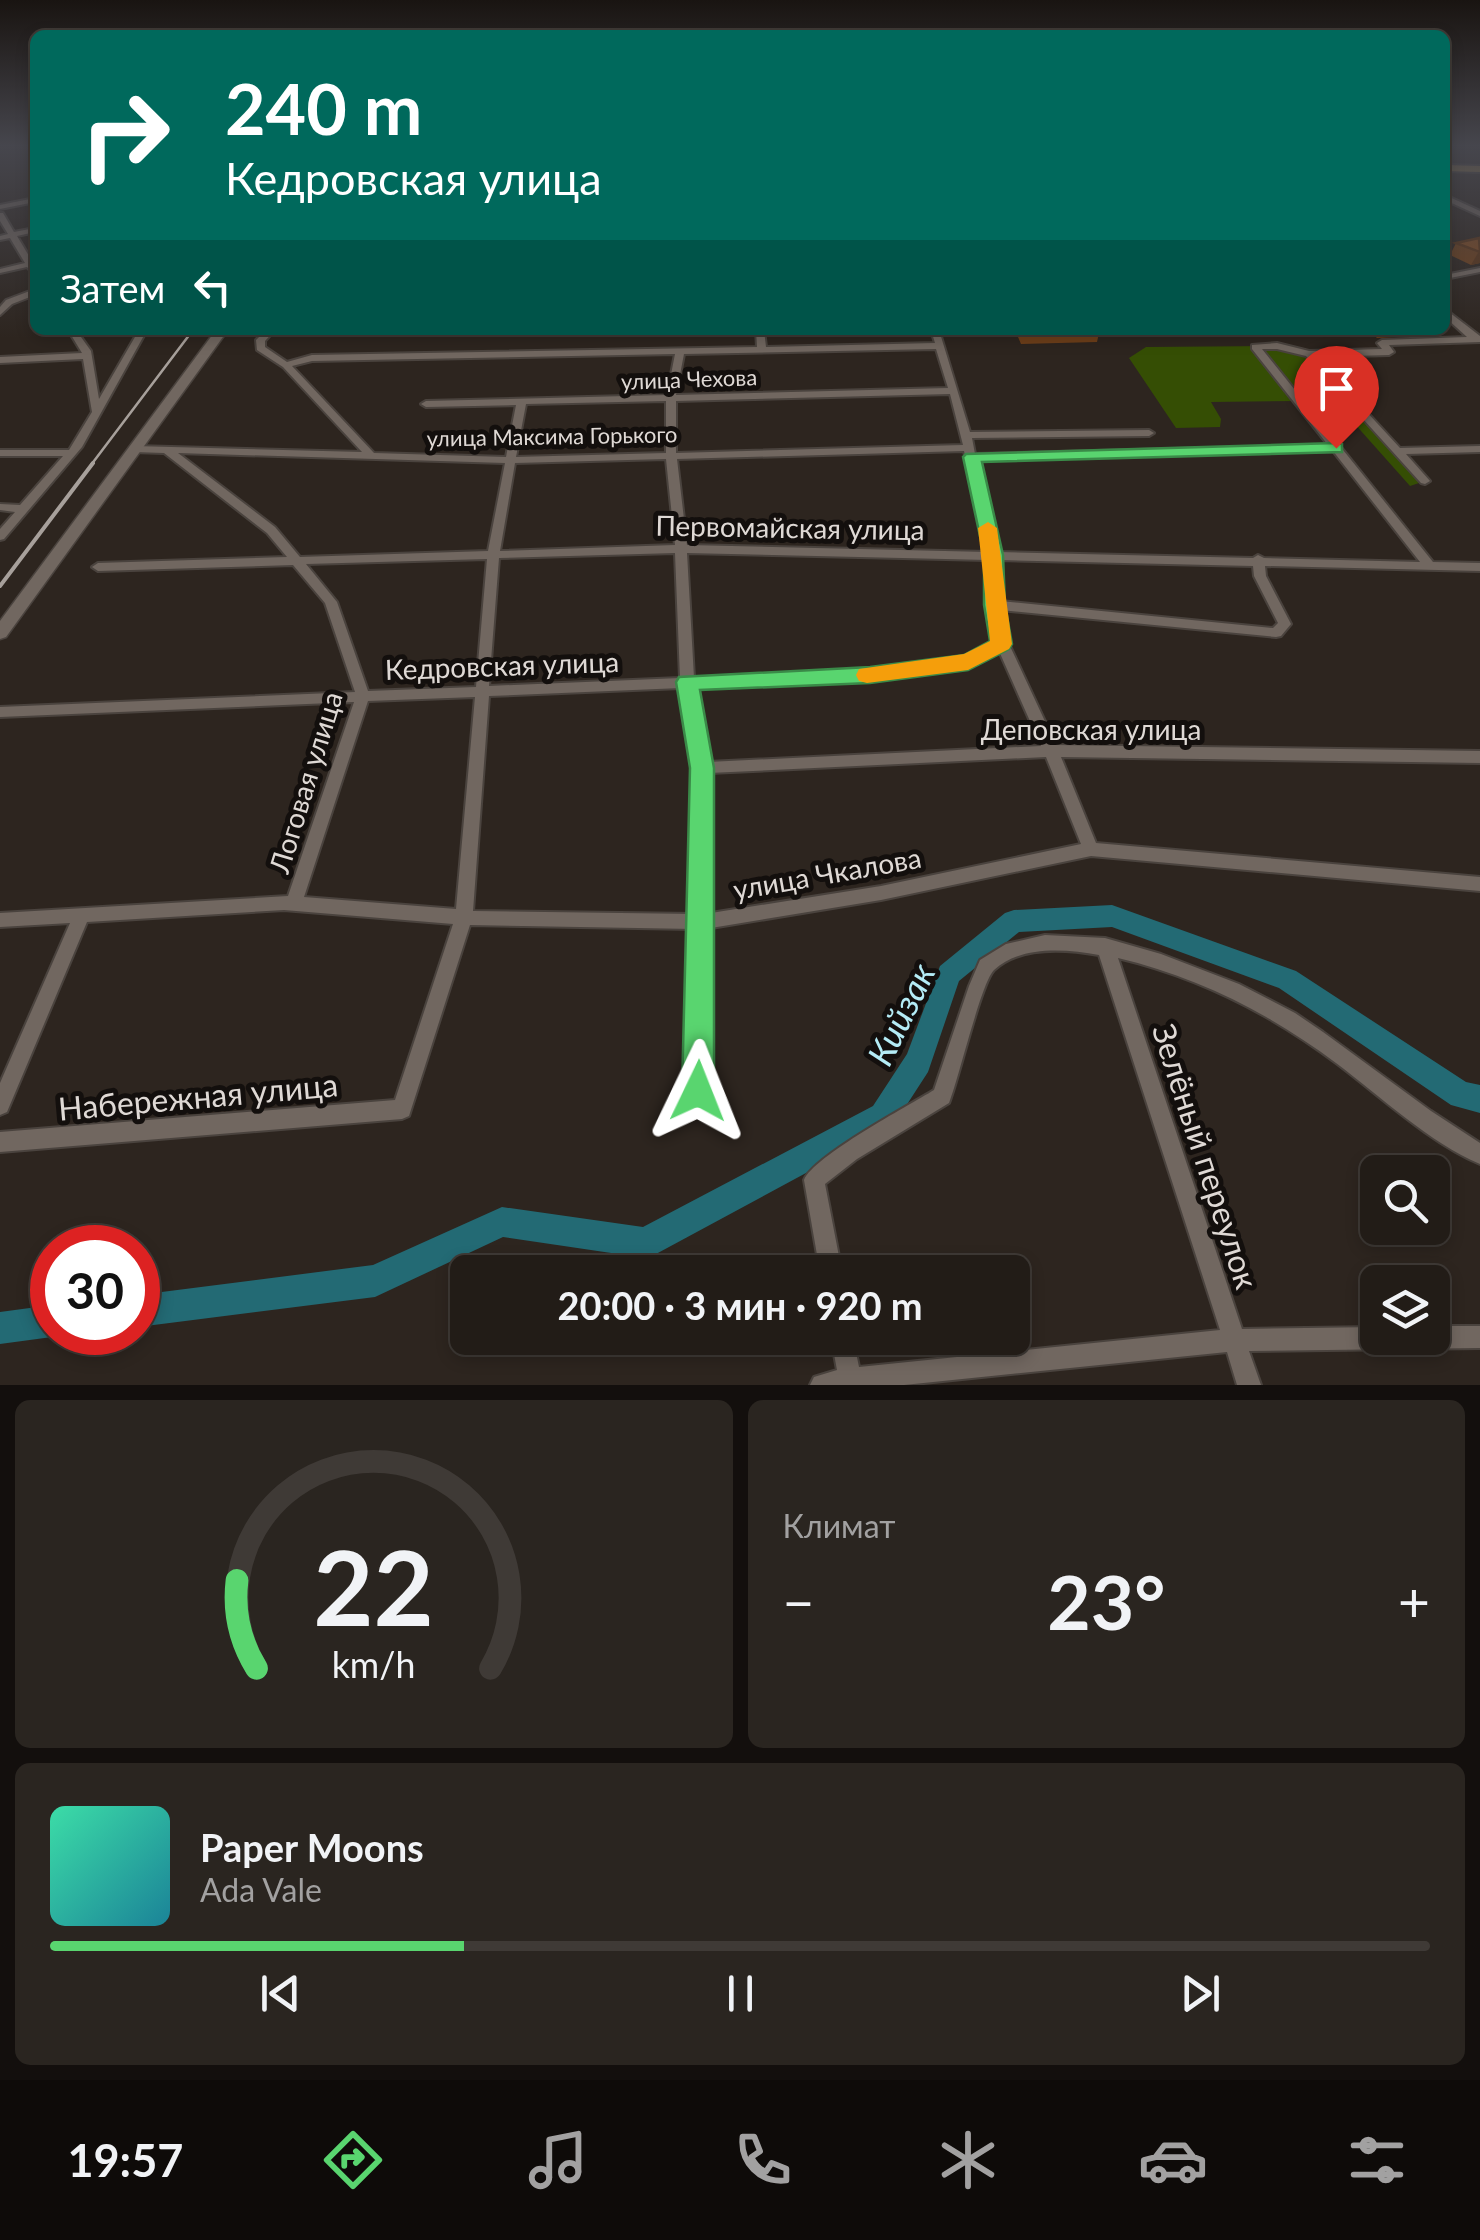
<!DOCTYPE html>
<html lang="ru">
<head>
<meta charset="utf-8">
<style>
  body { margin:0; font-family:Lato,sans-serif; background:#2a2520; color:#f1f3f6; height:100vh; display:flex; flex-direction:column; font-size:38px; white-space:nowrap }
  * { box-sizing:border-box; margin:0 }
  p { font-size:32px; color:#a2a1a1 }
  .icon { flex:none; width:55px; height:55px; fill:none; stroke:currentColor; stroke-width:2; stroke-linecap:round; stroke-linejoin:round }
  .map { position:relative; height:1385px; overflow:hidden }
  .details { display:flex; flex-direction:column; gap:15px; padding:15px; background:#130f0d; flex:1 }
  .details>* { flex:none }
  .top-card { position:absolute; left:30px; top:30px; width:1420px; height:305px; border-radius:15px; box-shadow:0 5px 15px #0003,0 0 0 2px #3f3a36; background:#00695c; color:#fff; overflow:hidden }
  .buttons { position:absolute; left:1360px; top:1155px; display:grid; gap:20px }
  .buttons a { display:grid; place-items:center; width:90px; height:90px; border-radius:15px; background:#221c17; box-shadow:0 5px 15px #0003,0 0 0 2px #3f3a36; font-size:50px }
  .speed { position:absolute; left:30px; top:1225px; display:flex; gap:20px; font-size:50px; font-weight:700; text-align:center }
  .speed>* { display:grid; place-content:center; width:130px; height:130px; border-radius:50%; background:#221c17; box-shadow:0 5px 15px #0003,0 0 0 2px #3f3a36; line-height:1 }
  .speed .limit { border:15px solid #d22; background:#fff; color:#111 }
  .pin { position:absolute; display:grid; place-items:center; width:85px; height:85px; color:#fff; margin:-102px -42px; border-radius:50% 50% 50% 0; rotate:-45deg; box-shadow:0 0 10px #0007 }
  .pin .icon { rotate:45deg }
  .me { position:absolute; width:110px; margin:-55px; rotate:2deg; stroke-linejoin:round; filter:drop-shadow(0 0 8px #0008) }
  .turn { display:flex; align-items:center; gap:35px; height:210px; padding:0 30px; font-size:45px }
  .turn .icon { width:130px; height:130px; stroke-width:2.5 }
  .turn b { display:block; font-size:70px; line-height:85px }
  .then { display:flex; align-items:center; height:95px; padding:0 30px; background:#0003; gap:20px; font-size:38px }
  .big { font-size:75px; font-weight:700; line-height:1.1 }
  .details .widget { flex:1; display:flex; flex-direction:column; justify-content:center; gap:15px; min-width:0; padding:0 35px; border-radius:15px; background:#2a2520 }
  .details .dial { align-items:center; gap:0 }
  .dial svg { height:260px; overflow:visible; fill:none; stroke:#3f3a36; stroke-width:7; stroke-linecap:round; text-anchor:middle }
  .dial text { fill:#f1f3f6; stroke:none }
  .song { display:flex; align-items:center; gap:30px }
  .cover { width:120px; height:120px; border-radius:15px; background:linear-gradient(135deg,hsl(160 70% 55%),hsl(190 70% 35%)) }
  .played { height:10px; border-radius:5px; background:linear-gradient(90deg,#59d56f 30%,#3f3a36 30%) }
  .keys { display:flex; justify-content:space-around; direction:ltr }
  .heat { display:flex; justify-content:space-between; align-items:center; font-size:55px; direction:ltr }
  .details .tiles { flex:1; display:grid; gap:15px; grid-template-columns:1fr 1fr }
  .widget:last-child { grid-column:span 2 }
  .trip { position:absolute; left:450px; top:1255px; width:580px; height:100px; border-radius:15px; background:#221c17; box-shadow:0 5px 15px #0003,0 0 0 2px #3f3a36; font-weight:700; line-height:100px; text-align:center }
  .menu { display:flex; height:160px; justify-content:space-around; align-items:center; background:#0e0b09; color:#a2a1a1 }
  .menu .icon { width:70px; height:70px }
  .menu .active { color:#59d56f }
  .menu b { font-size:45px; color:#f1f3f6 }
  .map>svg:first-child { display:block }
</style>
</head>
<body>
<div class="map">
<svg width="1480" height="1385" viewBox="0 0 1480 1385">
  <rect width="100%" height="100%" fill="#2d251f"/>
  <path fill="#354e04" d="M1277,346L1309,354L1425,481L1410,486L1345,413H1307L1298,401L1211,402L1221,419L1220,427L1176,428L1129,358L1146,347Z"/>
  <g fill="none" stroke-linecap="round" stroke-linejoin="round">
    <path fill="#236a74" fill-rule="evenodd" d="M1112,905L1296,971L1466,1082L1480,1085V1113L1451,1105L1279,988L1112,927L1019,932L959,981L928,1072L893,1126L656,1254L645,1258L503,1237L375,1297L138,1327V1295L373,1265L502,1207L643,1227L873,1106L907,1054L940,966L1005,913L1014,910Z
      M52,1305V1332H63L52,1337L0,1344V1312Z"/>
    <defs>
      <path id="minor" d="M35,144V149L31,145Z
        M1445,195L1480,211V216L1445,200Z
        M35,198V202L0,209V205Z
        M0,213H3L14,232L35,228V232L17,236L32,261H35V275L27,267L0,273V269L25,263L10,238L0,240V236L8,234L0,221Z
        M1480,268V272L1445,279V275Z
        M35,289V295L12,304L0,315V307L6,300Z
        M1445,309L1480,336V342L1389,345L1394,352L1389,355L1316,357L1400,448L1480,446V452L1406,454L1430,481L1425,484L1421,483L1306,356L1277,349H1262L1433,562L1480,563V571L1265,566L1266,576L1291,624L1281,636L1276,637L1001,610L1009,644L1056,745L1480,751V763L1061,757L1096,843L1480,877V891L1091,856L881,900L711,928L708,1091L705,1098L698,1101L691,1098L688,1091L694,929L470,925L409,1116L402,1119L0,1152V1132L395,1100L453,924L284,910L87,922L7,1112L0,1115V1083L70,923L0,927V913L288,896L354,702L0,717V707L355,692L325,603L293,565L98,571L92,567L98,563L287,557L267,533L164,453L134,452L129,449L134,446L362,452L283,367L257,350L256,340L266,330H275L265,341V347L287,362L312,355L757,347L756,330H764L766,347L935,343L931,330H939L970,432L1149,430L1154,433L1149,436L972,438L975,454L1328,445L1252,349V345L1277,343L1309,351L1382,349L1377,343L1382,340L1467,337L1445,317ZM936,349L948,388L676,395L684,354ZM675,354L667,395L426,401L421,404L426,407L516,405L506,457L374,453L292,366L312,361ZM950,394L963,445L676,453V401ZM666,401V453L516,457L526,404ZM964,451L987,552L687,545L677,459ZM1333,451L1420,562L1264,558L1258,555L1253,558L999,552L977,460ZM178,453L505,463L488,551L300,557L275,527ZM666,459L675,545L500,551L515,463ZM675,553L680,678L489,686L499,558ZM687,553L988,560V605L995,642L965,658L869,670L694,678ZM487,559L476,687L368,691L337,602L306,564ZM1000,560L1253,566L1254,576L1278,623L1273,628L1000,601ZM999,651L1041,746L708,762L695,687L869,680L968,667ZM681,688L695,768V914L473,911L489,696ZM475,697L456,909L304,897L368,701ZM1046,757L1081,844L881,886L711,913L709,773Z
        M68,330H76L91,351L99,399L139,330H147L82,447L4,539L0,540V529L15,512L0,510V504L20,505L63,456H0V450H69L92,412L83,359L0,363V357L82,353Z
        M1045,935L1105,938L1161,954L1239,984L1295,1013L1323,1032L1431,1111L1480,1143V1164C1430,1143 1380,1096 1336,1063C1271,1014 1198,977 1118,958L1242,1329L1378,1327V1338H1432V1326H1480V1348L1249,1351L1261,1385H1237L1227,1352L904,1385H810L814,1377L837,1370L831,1338H853L859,1367L1220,1330L1099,955C1066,949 1021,945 994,970C981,983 959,1078 949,1103L857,1159L825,1184L842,1272H820L804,1180C814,1156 908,1106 934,1090L969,986L980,960L1006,944Z"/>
      <path id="tertiary" d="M216,330H228L6,637L0,639V621Z"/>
      <path id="primary" d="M1445,165L1480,166V172L1445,171Z"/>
    </defs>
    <use href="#minor" stroke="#4a433e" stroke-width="4"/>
    <use href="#tertiary" stroke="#4a433e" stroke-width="3"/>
    <use href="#primary" stroke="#4a433e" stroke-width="4"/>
    <use href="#minor" fill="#716760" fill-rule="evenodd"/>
    <use href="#tertiary" fill="#716760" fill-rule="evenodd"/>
    <use href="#primary" fill="#b8954f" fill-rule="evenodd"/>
    <path stroke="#a7a09b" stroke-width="2.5" d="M91,465L193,330"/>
    <path stroke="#a7a09b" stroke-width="4" d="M0,586L93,463"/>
  </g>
  <path fill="#6e3f1a" d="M1480,238V263L1471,265L1450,255L1456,243Z
    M1015,330H1098L1099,333L1097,342L1021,344Z
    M1368,330H1429L1426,335L1377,338Z"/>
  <path fill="#5a3315" d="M1480,252V263L1471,265L1478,253Z"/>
  <path fill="#80491e" stroke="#5a3315" stroke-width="2.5" d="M1479,238L1480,252L1456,243Z
    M1020,330H1098L1099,333L1023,335Z"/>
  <linearGradient id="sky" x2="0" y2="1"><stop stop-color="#191411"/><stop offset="0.43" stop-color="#46464d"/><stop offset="1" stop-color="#46464d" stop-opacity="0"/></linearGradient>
  <rect width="1480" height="338" fill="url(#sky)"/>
  <path fill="#59d56f" stroke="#3a8a48" stroke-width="2.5" d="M1336,443L1342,444V452L982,462L1003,555L1005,605L1012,644L1009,649L968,670L870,683L700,690L714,768V1091L709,1102L698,1107L687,1102L682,1091L690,768L676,682L679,677L870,667L964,655L990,641L984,605V555L963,457L966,454Z"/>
  <path fill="#f59e0b" d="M988,522L997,528L1012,644L1009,649L968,670L867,683L859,681L856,675L859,669L964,654L990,641L978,528Z"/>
  <g text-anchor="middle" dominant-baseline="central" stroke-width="10" stroke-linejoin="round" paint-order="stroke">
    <g font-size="22" fill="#dfd9d5" stroke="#130f0d">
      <text transform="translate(689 379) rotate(-2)">улица Чехова</text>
      <text transform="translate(552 436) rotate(-1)">улица Максима Горького</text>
    </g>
    <g font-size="28" fill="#dfd9d5" stroke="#130f0d">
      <text transform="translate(790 527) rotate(1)">Первомайская улица</text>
      <text transform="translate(502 665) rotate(-2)">Кедровская улица</text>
      <text x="1091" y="729">Деповская улица</text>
      <text transform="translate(305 782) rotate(-73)">Логовая улица</text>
      <text transform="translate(827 873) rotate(-10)">улица Чкалова</text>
    </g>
    <g font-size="32" fill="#dfd9d5" stroke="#130f0d">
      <text transform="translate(198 1096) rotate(-5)">Набережная улица</text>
      <text transform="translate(1206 1156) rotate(72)">Зелёный переулок</text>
    </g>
    <g font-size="35" font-style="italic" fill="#b4ecf6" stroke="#130f0d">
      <text transform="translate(900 1014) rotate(-64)">Кийзак</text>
    </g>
  </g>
</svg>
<div class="buttons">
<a><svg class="icon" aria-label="search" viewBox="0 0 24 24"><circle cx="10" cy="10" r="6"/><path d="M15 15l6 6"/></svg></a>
<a><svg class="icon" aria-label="layers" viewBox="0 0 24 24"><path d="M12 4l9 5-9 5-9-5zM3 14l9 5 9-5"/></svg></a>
</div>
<div class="speed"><div class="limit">30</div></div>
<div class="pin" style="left:1336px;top:448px;background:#d93025"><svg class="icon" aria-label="arrive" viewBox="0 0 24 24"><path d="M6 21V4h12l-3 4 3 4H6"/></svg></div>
<svg class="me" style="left:698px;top:1091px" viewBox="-20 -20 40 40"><path d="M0-17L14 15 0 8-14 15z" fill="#59d56f" stroke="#fff" stroke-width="4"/></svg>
<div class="trip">20:00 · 3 мин · 920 m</div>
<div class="top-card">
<div class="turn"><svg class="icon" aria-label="right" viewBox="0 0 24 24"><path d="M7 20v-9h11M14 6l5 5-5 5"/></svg><div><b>240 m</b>Кедровская улица</div></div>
<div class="then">Затем<svg class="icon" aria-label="left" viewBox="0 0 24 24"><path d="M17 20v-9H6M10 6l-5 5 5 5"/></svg></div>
</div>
</div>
<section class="details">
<div class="tiles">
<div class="widget dial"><svg viewBox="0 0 100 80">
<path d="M14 69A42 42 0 1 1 86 69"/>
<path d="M14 69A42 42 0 0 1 8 42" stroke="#59d56f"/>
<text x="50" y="56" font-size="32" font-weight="700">22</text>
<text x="50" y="72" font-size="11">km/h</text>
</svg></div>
<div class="widget"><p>Климат</p>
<div class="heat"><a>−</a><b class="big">23°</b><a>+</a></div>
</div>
<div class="widget">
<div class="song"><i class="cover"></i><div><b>Paper Moons</b><p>Ada Vale</p></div></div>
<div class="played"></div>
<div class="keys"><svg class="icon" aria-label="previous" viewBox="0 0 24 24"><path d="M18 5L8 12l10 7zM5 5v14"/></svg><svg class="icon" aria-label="pause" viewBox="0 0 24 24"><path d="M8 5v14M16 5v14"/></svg><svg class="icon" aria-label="next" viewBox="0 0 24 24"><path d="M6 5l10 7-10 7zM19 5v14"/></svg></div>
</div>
</div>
</section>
<nav class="menu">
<b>19:57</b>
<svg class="icon active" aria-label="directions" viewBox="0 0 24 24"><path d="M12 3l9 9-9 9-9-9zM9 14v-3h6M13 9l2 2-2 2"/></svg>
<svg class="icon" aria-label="music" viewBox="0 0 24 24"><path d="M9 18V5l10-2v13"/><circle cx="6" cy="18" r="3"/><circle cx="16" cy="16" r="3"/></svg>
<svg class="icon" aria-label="phone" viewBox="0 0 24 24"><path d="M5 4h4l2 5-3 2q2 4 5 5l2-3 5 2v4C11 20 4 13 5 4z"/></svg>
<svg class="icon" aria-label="climate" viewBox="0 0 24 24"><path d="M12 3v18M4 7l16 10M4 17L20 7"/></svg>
<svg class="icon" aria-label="car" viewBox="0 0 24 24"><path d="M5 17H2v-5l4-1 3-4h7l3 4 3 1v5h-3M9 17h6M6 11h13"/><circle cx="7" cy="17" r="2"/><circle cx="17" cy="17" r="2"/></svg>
<svg class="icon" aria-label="filters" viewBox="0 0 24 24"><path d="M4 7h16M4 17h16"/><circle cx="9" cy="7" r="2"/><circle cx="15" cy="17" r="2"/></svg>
</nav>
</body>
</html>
